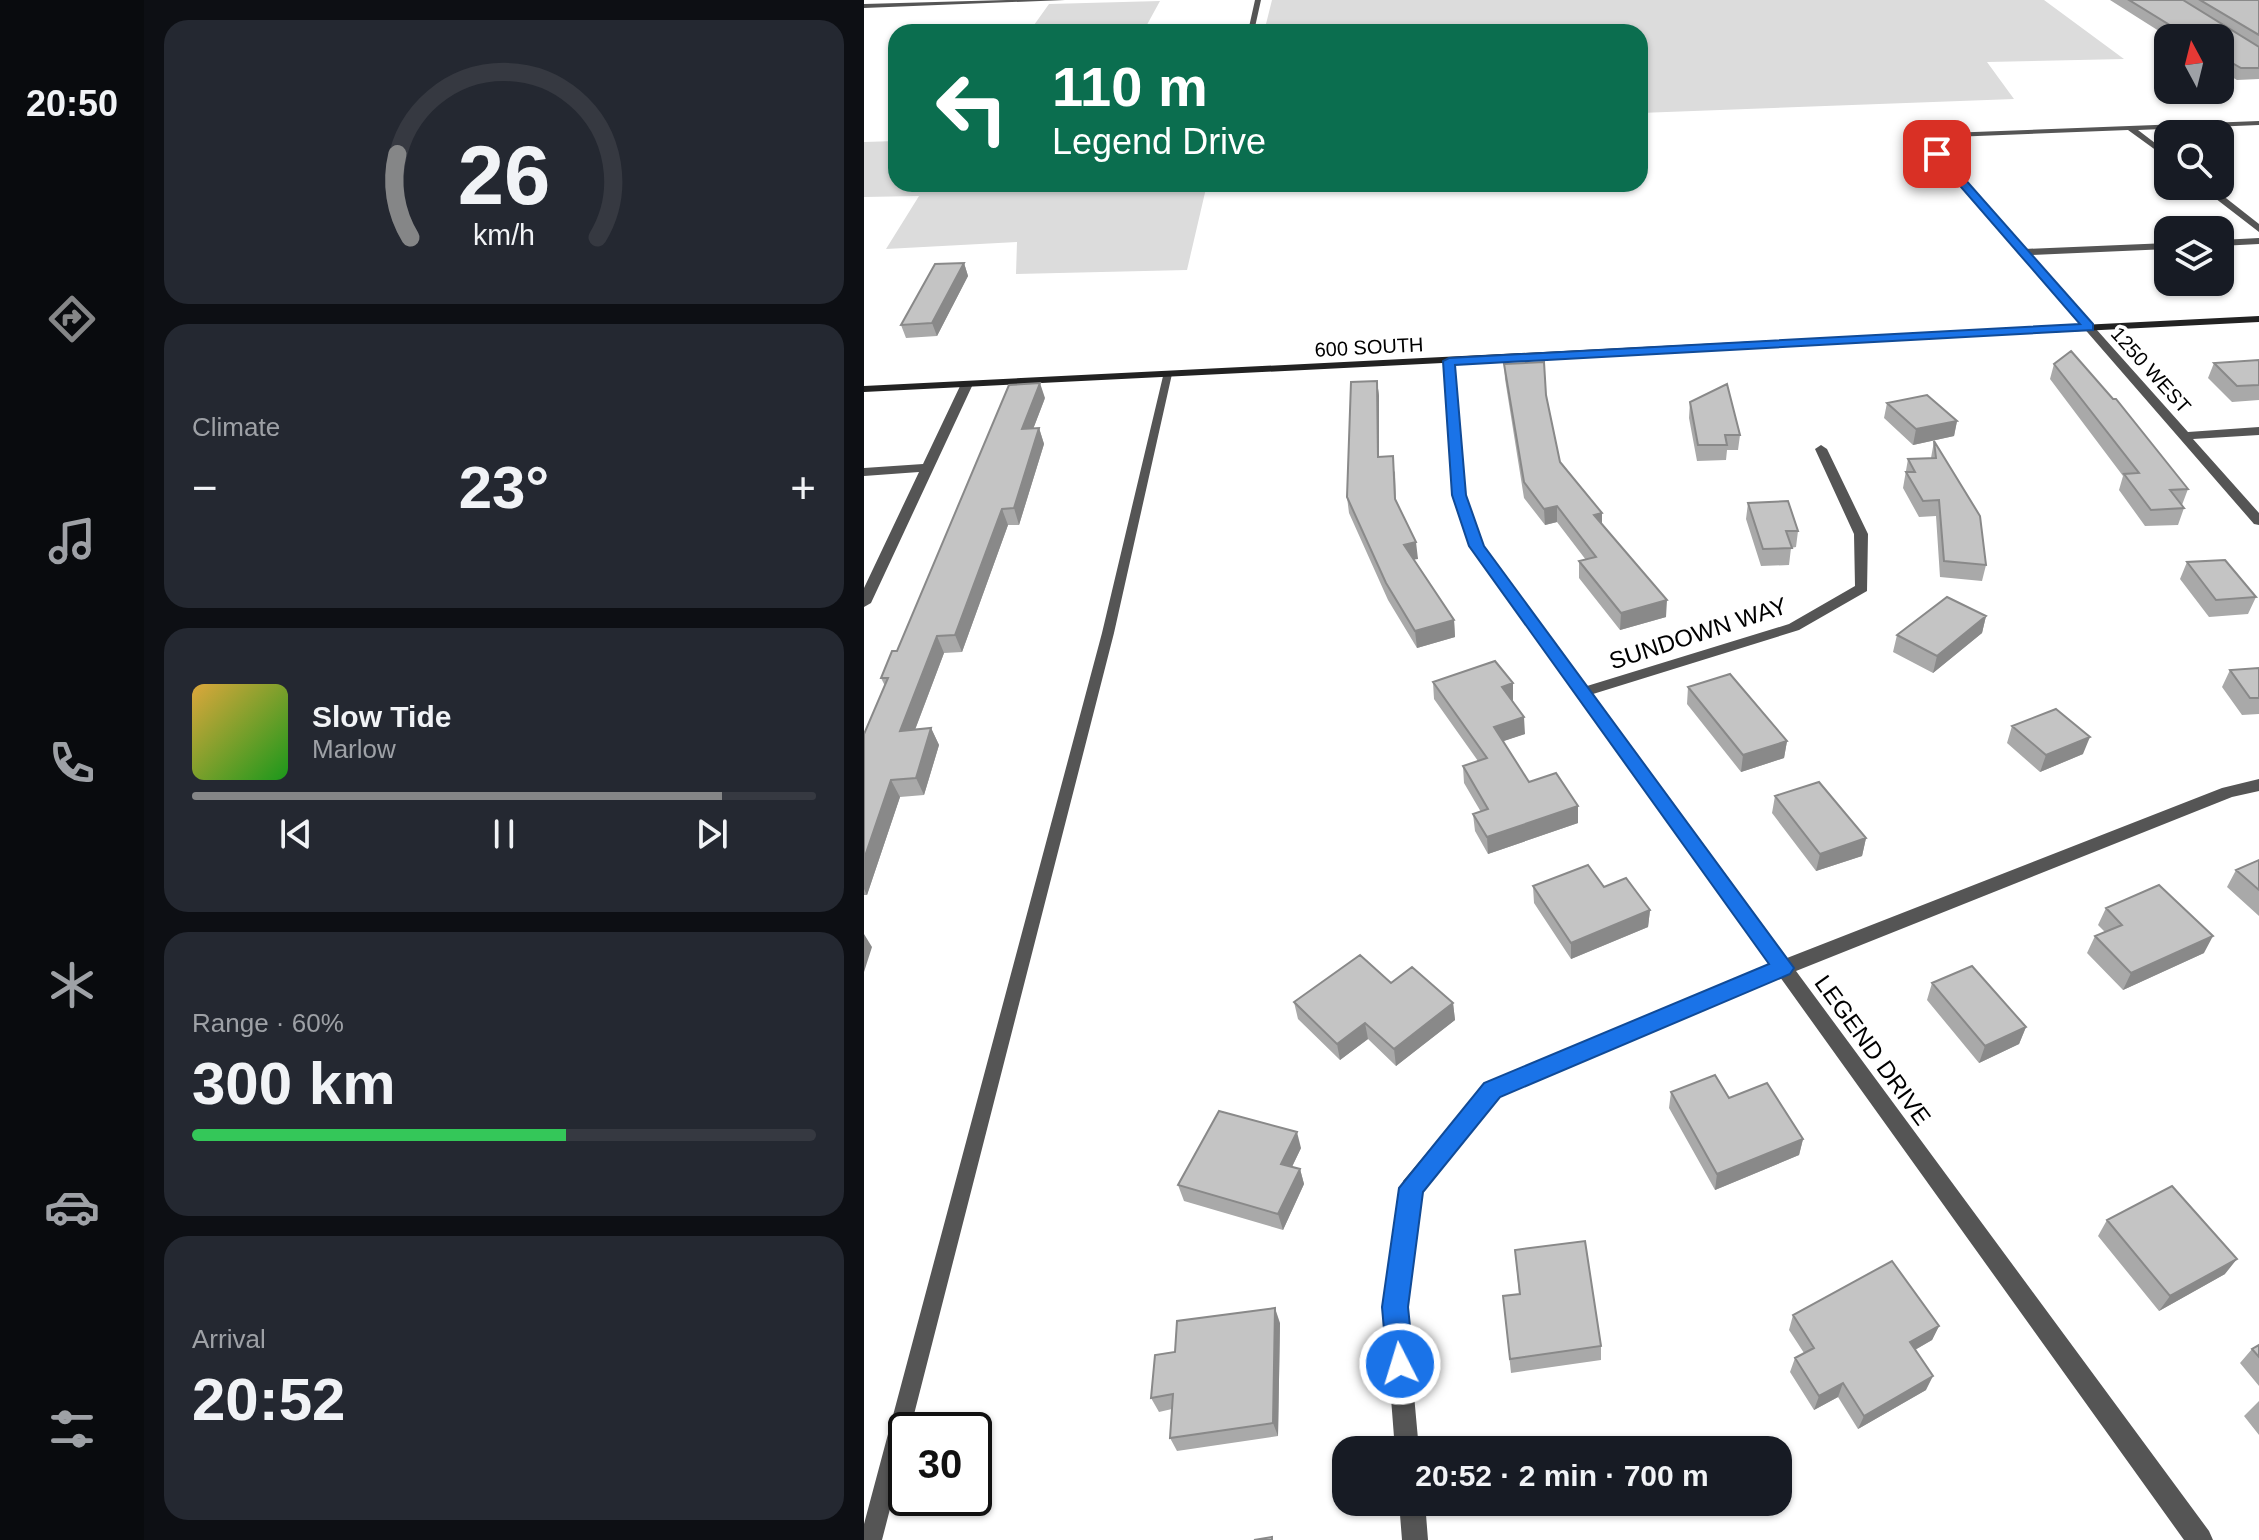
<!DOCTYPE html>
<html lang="en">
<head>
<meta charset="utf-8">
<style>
  body { margin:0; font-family:Helvetica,sans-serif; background:#242831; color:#f1f3f6; height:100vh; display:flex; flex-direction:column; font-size:30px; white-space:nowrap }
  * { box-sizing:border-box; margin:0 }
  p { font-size:26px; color:#9ea1a6 }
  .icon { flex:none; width:44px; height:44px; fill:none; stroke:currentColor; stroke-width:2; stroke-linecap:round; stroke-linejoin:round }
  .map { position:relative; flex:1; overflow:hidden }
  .drawer { display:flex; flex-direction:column; gap:20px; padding:20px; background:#0d0f14; width:720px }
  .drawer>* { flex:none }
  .guide { position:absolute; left:24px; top:24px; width:760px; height:168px; border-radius:24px; box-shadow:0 2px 6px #0004; background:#0b6e4f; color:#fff; overflow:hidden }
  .needle { width:52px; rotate:353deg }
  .controls { position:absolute; left:1290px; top:24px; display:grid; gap:16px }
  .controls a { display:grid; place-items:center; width:80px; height:80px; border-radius:16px; background:#171b24; box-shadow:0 2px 6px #0004; font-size:40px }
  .speed { position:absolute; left:24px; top:1412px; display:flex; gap:16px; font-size:40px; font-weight:700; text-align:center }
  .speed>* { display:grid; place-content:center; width:104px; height:104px; border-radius:50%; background:#171b24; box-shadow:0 2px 6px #0004; line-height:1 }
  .speed .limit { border:4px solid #111; border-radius:12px; background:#fff; color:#111 }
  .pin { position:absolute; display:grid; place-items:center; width:68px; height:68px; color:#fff; margin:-34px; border-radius:16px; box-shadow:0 4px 12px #0006 }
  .me { position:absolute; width:88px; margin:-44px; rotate:355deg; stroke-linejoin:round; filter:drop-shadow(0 0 6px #0008) }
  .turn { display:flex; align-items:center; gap:28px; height:168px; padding:0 32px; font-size:36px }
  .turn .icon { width:104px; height:104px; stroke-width:2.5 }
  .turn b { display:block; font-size:56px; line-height:68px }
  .big { font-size:60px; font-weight:800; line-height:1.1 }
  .drawer .widget { flex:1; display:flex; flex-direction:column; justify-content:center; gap:12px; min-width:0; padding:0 28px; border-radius:24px; background:#242831 }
  .drawer .dial { align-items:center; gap:0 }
  .dial svg { height:208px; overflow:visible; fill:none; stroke:#363941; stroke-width:7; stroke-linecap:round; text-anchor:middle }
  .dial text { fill:#f1f3f6; stroke:none }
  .song { display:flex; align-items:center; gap:24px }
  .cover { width:96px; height:96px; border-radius:12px; background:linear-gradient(135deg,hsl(40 70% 55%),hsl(120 70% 35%)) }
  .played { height:8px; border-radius:4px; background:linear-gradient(90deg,#858687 85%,#363941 85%) }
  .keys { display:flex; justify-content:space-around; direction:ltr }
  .heat { display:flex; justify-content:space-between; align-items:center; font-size:44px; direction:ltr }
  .charge { height:12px; border-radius:6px; background:linear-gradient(90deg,#34c759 60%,#363941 0) }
  .trip { position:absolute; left:468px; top:1436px; width:460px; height:80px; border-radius:24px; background:#171b24; box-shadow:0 2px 6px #0004; font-weight:800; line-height:80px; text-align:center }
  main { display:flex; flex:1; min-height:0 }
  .tabs { display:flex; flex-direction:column; width:144px; justify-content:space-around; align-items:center; background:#090b0e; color:#9ea1a6 }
  .tabs .icon { width:56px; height:56px }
  .tabs .current { color:#858687 }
  .tabs b { font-size:36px; color:#f1f3f6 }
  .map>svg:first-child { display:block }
</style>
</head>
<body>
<main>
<nav class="tabs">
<b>20:50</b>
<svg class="icon current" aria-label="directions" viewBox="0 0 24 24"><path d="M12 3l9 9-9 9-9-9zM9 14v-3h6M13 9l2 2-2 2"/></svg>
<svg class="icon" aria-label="music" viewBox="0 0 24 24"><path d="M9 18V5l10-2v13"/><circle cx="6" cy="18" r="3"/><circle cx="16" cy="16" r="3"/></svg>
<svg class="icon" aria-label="phone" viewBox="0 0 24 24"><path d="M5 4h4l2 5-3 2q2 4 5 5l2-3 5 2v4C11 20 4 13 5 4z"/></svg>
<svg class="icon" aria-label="climate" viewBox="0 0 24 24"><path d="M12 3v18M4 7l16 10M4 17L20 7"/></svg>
<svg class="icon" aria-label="car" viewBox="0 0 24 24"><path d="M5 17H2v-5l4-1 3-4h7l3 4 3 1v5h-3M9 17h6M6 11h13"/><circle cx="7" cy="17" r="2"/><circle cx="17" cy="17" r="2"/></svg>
<svg class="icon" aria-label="filters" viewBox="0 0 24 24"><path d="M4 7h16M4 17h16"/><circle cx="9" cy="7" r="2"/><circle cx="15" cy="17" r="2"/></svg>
</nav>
<section class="drawer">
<div class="widget dial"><svg viewBox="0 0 100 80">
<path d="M14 69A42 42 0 1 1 86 69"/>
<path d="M14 69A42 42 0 0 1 9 37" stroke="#858687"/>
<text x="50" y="56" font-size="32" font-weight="700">26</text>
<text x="50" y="72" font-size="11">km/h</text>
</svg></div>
<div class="widget"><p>Climate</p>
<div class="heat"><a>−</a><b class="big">23°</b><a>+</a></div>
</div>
<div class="widget">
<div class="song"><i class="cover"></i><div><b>Slow Tide</b><p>Marlow</p></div></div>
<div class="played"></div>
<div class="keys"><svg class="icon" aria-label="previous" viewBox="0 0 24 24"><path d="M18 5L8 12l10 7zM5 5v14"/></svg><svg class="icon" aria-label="pause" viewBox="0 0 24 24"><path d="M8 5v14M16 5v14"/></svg><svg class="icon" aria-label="next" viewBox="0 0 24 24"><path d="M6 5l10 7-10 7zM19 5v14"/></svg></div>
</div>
<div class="widget"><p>Range · 60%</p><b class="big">300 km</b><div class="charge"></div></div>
<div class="widget"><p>Arrival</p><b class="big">20:52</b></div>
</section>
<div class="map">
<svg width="1395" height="1540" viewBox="0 0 1395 1540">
  <rect width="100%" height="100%" fill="#fff"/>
  <path fill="#dcdcdc" d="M408,0H1180L1260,59L1123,62L1150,99L776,113V32H400Z
    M296,1L279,32H165L185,4Z
    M32,141V184H343L323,270L152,274L153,242L22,249L55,196L0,197V142Z"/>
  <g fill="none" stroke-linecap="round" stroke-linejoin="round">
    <path fill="#555" fill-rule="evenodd" d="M143,0H201L0,8V4Z
      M391,0H397L391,27L386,32H380L385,27Z
      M300,372L308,374L250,633L46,1430H42V1447L18,1540H0V1524L238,633Z"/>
    <path fill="#555" fill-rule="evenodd" d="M1395,121V125L1274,130L1304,153V159L1264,130L1063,138L1161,249L1304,243V249L1166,255L1324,432L1395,427V435L1329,439L1395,513V525L1390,524L1053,136L1057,134Z
      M1347,191H1353L1395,224V232L1347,195Z
      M1395,238V244L1356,246V240Z
      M581,359L590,361L601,495L619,546L723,686L925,624L991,586L990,534L951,449L957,445L963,449L1004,534L1003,591L935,630L729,694L923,958L1358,788L1395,779V791L1368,797L932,971L1345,1531L1349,1540H1320L916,977L635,1096L557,1192L542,1307L555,1450H531L520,1307L539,1181L621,1084L907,965L606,546L589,495Z
      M103,381L109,384L7,603L0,607V588L55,472L0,476V468L59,464L97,384Z
      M535,1502H561L564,1540H538Z"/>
    <path fill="#222" fill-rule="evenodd" d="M1395,316V322L0,392V386Z"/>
  </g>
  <path fill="#a9a9a9" d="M1246,0H1395V79L1373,80L1356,70V38H1306Z
    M100,263L104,276L73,336L42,338L37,325Z
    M1395,360V400L1368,402L1344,378L1350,363Z
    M640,364L682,395L696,462L738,513V525L802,617L756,630L715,578V561L722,560L693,522L681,525L660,498L641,379Z
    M1190,364L1324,489L1318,505L1320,508L1314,525L1281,526L1255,490L1259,476L1186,379Z
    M513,381L515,396V457L531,472L532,502L554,559H550L590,620L591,637L553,648L524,600L485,513L483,497Z
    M181,398L169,429L175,428L180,444L155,525H144L98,652L80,653L51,730L67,728L75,745L60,795L36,797L3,895H0V734L21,686L17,678Z
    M826,402L876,435L874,450H863L862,460L833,461L825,418Z
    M1023,403L1093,421L1090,436L1049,445L1020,418Z
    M1070,441L1122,565L1118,581L1076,577L1072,516L1055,517L1039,488L1044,459L1067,458Z
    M884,503L934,531L932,547L927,548L925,565L897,566L882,519Z
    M1323,562L1392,597L1384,614L1345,617L1316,579Z
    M1122,616L1118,633L1069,673L1029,652L1033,635Z
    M1395,668V714L1378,715L1358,687L1366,670Z
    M569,682L649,700L648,701L661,734L639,741L665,782L714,806V823L624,854L611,831L609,814L617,812L600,783L599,766L614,761L570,699Z
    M824,687L923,741L920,758L877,772L823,704Z
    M1148,726L1219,754L1176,772L1143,743Z
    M911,796L1002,838L998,856L952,871L908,813Z
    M1395,860V916L1363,887L1372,870Z
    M669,886L740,887L786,910L784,927L707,959L670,903Z
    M1242,908L1340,953L1259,990L1223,953L1231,936L1241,932L1234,925Z
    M527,983L589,1003L591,1020L532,1066L504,1039L476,1060L434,1019L430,1002Z
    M1068,983L1162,1027L1155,1044L1115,1063L1063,1000Z
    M807,1092L865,1098L939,1139L935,1155L851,1190L805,1108Z
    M437,1148L428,1167L436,1169L440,1184L419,1230L320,1201L314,1185Z
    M1243,1220L1361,1274L1295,1311L1234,1236Z
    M651,1250L737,1346V1360L647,1373L639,1296L655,1294Z
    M929,1315L1075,1326L1068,1340L1051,1350L1062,1390L994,1429L974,1397L950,1410L926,1372L931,1358L940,1353L925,1330Z
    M416,1323L414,1436L313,1451L306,1438L308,1409L295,1412L287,1398L311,1352Z
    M1395,1345V1386L1376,1363L1388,1349Z
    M1395,1401V1435L1380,1416Z"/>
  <path fill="#898989" d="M100,263L104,276L73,336L68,323Z
    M513,381L515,396V473L514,457Z
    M176,383L181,398L163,445L158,429Z
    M1093,421L1090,436L1049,445L1052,429Z
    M175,428L180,444L155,525L150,508Z
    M693,506V522L681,525L680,509Z
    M138,509L144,525L98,652L91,635Z
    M738,513V530L730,515Z
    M552,542L554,559L542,561L540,545Z
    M803,600L802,617L756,630L757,613Z
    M1122,616L1118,633L1069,673L1073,656Z
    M590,620L591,637L553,648L551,631Z
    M73,636L80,653L44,748L36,731Z
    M649,683V700L638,704V687Z
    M660,717L661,734L631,744L630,727Z
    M67,728L75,745L60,795L52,778Z
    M1226,737L1219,754L1176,772L1182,755Z
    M923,741L920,758L877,772L879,755Z
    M27,780L36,797L3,895L0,889V859Z
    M714,806V823L624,854L623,837Z
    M1002,838L998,856L952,871L956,854Z
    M786,910L784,927L707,959V943Z
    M0,934L8,947L0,972Z
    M1349,936L1340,953L1259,990L1267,973Z
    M589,1003L591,1020L532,1066L530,1049Z
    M501,1023L504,1039L476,1060L473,1044Z
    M1162,1027L1155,1044L1115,1063L1121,1046Z
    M433,1132L437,1148L422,1179L417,1164Z
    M939,1139L935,1155L851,1190L853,1174Z
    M436,1169L440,1184L419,1230L414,1214Z
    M1373,1259L1361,1274L1295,1311L1306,1296Z
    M411,1308L416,1323L414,1436L409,1423Z
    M1075,1326L1068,1340L1040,1356L1046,1342Z
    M1069,1376L1062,1390L994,1429L1000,1416Z
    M979,1383L974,1397L950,1410L955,1396Z"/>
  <path fill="#c4c4c4" stroke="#898989" stroke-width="2" d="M1265,0H1319L1395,47V68H1377L1356,56V38H1327Z
    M1336,0H1395V35Z
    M100,263L68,323L37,325L71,264Z
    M1207,351L1249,399H1252L1324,489L1306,490L1320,508L1287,510L1260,474L1275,473L1190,364Z
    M1395,360V385L1373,386L1350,363Z
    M680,362L682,395L696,462L738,513L730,515L803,600L757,613L715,561L732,557L693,506L680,509L660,482L640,364Z
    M513,381L514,457L529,456L531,499L552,542L540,545L590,620L551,631L522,583L483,497L487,382Z
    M176,383L158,429L175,428L150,508L138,509L91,635L73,636L36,731L67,728L52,778L27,780L0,859V734L24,678H17L28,651H33L145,385Z
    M863,384L876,435H861L863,445H834L826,402Z
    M1063,395L1093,421L1052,429L1023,403Z
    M1070,441L1116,516L1122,565L1080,561L1075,500L1059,501L1042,472H1051L1044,459L1072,458Z
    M924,501L934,531H922L928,548L899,549L884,503Z
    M1361,560L1392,597L1352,600L1323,562Z
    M1083,597L1122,616L1073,656L1033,635Z
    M631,661L649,683L638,687L660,717L630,727L665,782L692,773L714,806L623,837L609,814L624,809L599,766L623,758L569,682Z
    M1395,668V698H1386L1366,670Z
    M866,674L923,741L879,755L824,687Z
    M1192,709L1226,737L1182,755L1148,726Z
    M955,782L1002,838L956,854L911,796Z
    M1395,860V890L1372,870Z
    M724,865L740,887L762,878L786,910L707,943L669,886Z
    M1295,885L1349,936L1267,973L1231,936L1258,925L1242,908Z
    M496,955L527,983L548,967L589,1003L530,1049L501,1023L473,1044L430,1002Z
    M1108,966L1162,1027L1121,1046L1068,983Z
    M851,1075L865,1098L903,1083L939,1139L853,1174L807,1092Z
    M355,1111L433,1132L417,1164L436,1169L414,1214L314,1185Z
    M1308,1186L1373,1259L1306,1296L1243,1220Z
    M721,1241L737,1346L646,1359L639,1296L656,1294L651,1250Z
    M1028,1261L1075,1326L1046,1342L1069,1376L1000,1416L979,1383L955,1396L931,1358L950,1348L929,1315Z
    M411,1308L409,1423L306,1438L309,1394L287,1398L291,1355L311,1352L313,1321Z
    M1395,1345V1357L1388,1349Z
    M408,1537V1540H390Z"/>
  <path fill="#1a73e8" stroke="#114b97" stroke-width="2" d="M1070,152H1077L1229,324V330L591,365L602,495L620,546L930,968L926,974L636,1097L559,1192L544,1307L550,1364L546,1374L536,1378L527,1374L523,1364L518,1307L535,1188L620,1083L905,964L605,546L588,495L579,361L585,358L1216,324L1070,156Z"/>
  <g text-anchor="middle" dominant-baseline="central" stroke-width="7" stroke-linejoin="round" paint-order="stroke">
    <g font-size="20" fill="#000" stroke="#fff">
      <text transform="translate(505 347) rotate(-3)">600 SOUTH</text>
      <text transform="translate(1287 370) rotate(48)">1250 WEST</text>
    </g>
    <g font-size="24" fill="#000" stroke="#fff">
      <text transform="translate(834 633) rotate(-18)">SUNDOWN WAY</text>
      <text transform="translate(1009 1050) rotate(54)">LEGEND DRIVE</text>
    </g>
  </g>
</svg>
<div class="controls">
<a><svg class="needle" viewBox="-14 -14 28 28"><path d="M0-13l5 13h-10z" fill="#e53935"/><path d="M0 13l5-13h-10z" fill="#9ea1a6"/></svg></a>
<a><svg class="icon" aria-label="search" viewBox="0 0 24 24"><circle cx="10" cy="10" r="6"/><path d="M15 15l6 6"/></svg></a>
<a><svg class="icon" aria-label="layers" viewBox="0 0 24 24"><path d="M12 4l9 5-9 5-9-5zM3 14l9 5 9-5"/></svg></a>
</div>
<div class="speed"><div class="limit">30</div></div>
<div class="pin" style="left:1073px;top:154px;background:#d93025"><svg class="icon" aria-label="arrive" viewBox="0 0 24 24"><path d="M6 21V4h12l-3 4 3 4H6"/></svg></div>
<svg class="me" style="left:536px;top:1364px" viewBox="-20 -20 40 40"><circle r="17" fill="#1a73e8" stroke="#fff" stroke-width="3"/><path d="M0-11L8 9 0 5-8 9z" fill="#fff"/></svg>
<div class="trip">20:52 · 2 min · 700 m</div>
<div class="guide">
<div class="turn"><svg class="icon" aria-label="left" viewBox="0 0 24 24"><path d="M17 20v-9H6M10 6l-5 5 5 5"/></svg><div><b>110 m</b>Legend Drive</div></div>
</div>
</div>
</main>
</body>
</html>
